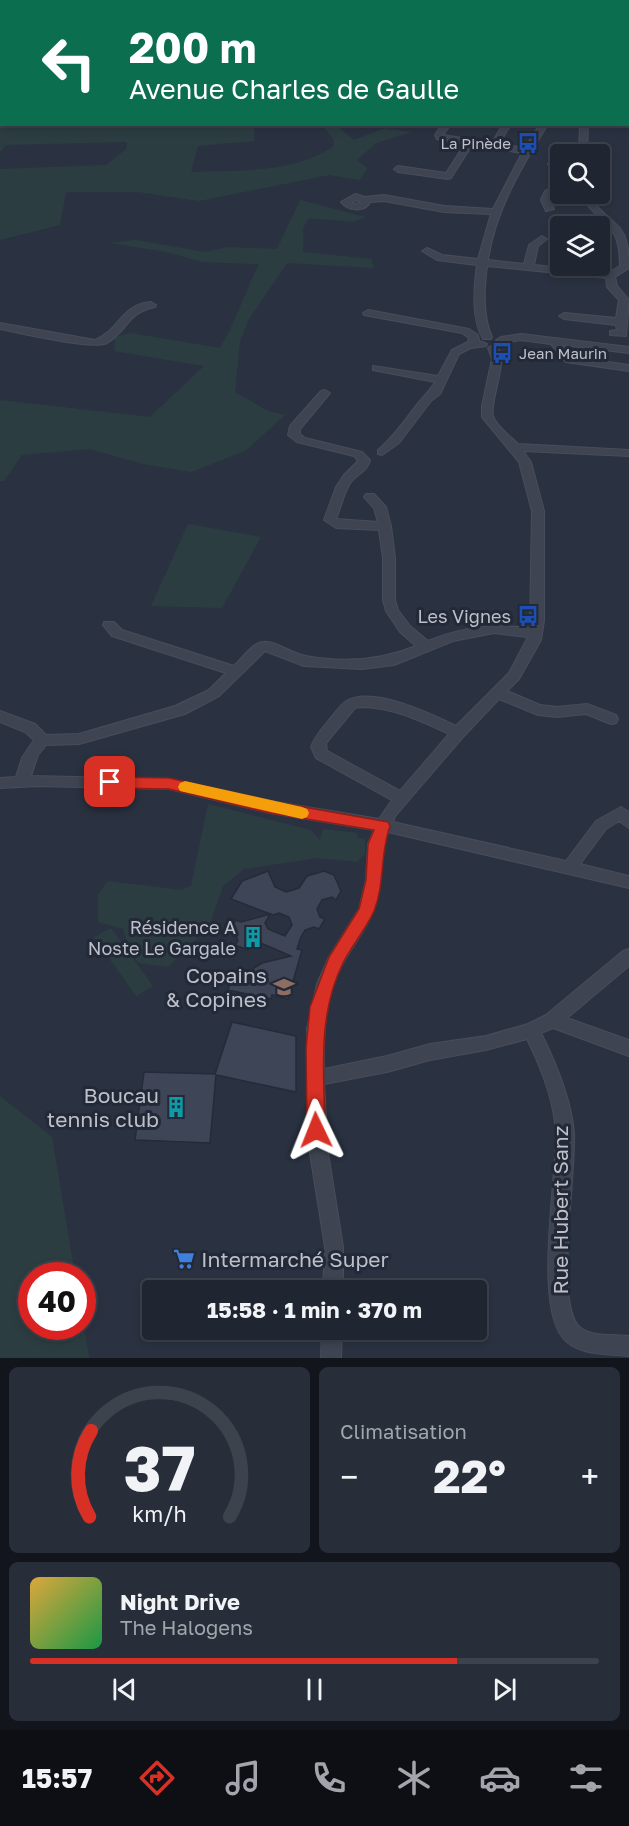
<!DOCTYPE html>
<html lang="fr">
<head>
<meta charset="utf-8">
<style>
  body { margin:0; font-family:"Golos Text",sans-serif; background:#282e39; color:#f1f3f6; height:100vh; display:flex; flex-direction:column; font-size:22px; white-space:nowrap }
  * { box-sizing:border-box; margin:0 }
  p { font-size:20px; color:#a2a5ab }
  .icon { flex:none; width:33px; height:33px; fill:none; stroke:currentColor; stroke-width:2; stroke-linecap:round; stroke-linejoin:round }
  .map { position:relative; height:1358px; overflow:hidden }
  .drawer { display:flex; flex-direction:column; gap:9px; padding:9px; background:#12151b; flex:1 }
  .drawer>* { flex:none }
  .guide { position:absolute; left:0px; top:0px; width:630px; height:126px; box-shadow:0 3px 9px #0003,0 0 0 2px #3d434d; background:#0b6e4f; color:#fff; overflow:hidden }
  .tools { position:absolute; left:550px; top:144px; display:grid; gap:12px }
  .tools a { display:grid; place-items:center; width:60px; height:60px; border-radius:6px; background:#202631; box-shadow:0 3px 9px #0003,0 0 0 2px #3d434d; font-size:30px }
  .speed { position:absolute; left:18px; top:1262px; display:flex; gap:12px; font-size:30px; font-weight:700; text-align:center }
  .speed>* { display:grid; place-content:center; width:78px; height:78px; border-radius:50%; background:#202631; box-shadow:0 3px 9px #0003,0 0 0 2px #3d434d; line-height:1 }
  .speed .limit { border:9px solid #d22; background:#fff; color:#111 }
  .pin { position:absolute; display:grid; place-items:center; width:51px; height:51px; color:#fff; margin:-26px; border-radius:12px; box-shadow:0 3px 9px #0006 }
  .me { position:absolute; width:66px; margin:-33px; rotate:358deg; stroke-linejoin:round; filter:drop-shadow(0 0 4px #0008) }
  .turn { display:flex; align-items:center; gap:21px; height:126px; padding:0 30px; font-size:27px }
  .turn .icon { width:78px; height:78px; stroke-width:2.5 }
  .turn b { display:block; font-size:42px; line-height:51px }
  .big { font-size:45px; font-weight:700; line-height:1.1 }
  .drawer .widget { flex:1; display:flex; flex-direction:column; justify-content:center; gap:9px; min-width:0; padding:0 21px; border-radius:9px; background:#282e39 }
  .drawer .dial { align-items:center; gap:0 }
  .dial svg { height:156px; overflow:visible; fill:none; stroke:#3d434d; stroke-width:7; stroke-linecap:round; text-anchor:middle }
  .dial text { fill:#f1f3f6; stroke:none }
  .song { display:flex; align-items:center; gap:18px }
  .cover { width:72px; height:72px; border-radius:9px; background:linear-gradient(135deg,hsl(40 70% 55%),hsl(140 70% 35%)) }
  .played { height:6px; border-radius:3px; background:linear-gradient(90deg,#d93025 75%,#3d434d 75%) }
  .keys { display:flex; justify-content:space-around; direction:ltr }
  .heat { display:flex; justify-content:space-between; align-items:center; font-size:33px; direction:ltr }
  .drawer .tiles { flex:1; display:grid; gap:9px; grid-template-columns:1fr 1fr }
  .widget:last-child { grid-column:span 2 }
  .trip { position:absolute; left:142px; top:1280px; width:345px; height:60px; border-radius:6px; background:#202631; box-shadow:0 3px 9px #0003,0 0 0 2px #3d434d; font-weight:700; line-height:60px; text-align:center }
  .dock { display:flex; height:96px; justify-content:space-around; align-items:center; background:#0d0f14; color:#a2a5ab }
  .dock .icon { width:42px; height:42px }
  .dock .selected { color:#d93025 }
  .dock b { font-size:27px; color:#f1f3f6 }
  .map>svg:first-child { display:block }
</style>
</head>
<body>
<div class="map">
<svg width="629" height="1358" viewBox="0 0 629 1358">
  <rect width="100%" height="100%" fill="#2a3241"/>
  <path fill="#2c3d42" d="M0,0H454L2,2V124L254,125V141L198,146L191,172C239,170 291,174 333,147L334,140L322,125H336L354,140L385,128L412,132L376,143L357,160L367,168L360,180L329,175L199,201L138,192H66L60,225L0,240V169L106,165L126,149L127,142L6,145L0,152Z
    M300,200L365,217L353,222L309,218L303,228V252L371,259L374,268L287,263L249,319L240,341L235,392L268,411L285,415L245,451L191,472L143,464L90,449L22,455L4,481H0V400L150,417L204,366L114,351L115,337L130,333L220,348C236,321 245,292 259,264L202,262L166,252L110,243L135,240L205,252L228,247L277,249Z
    M188,524L261,537L222,608L151,606Z
    M208,804L311,830L320,840L323,829L357,833V838L365,839V854L357,862L317,858L244,869L223,886L209,926L168,967L138,963L127,942L123,929L98,922V894L108,881L181,890L191,886Z
    M111,928L153,986L136,996L94,937Z
    M0,1096L52,1137L75,1275H32V1326H82L83,1318L89,1358H0Z"/>
  <path fill="#3d4557" stroke="#252b38" stroke-width="1.5" d="M268,871L275,887L286,892L299,888L307,876L324,871L334,875L341,891L336,900L332,897L322,900L317,909L320,917L325,919L319,929L314,927L305,930L301,937L297,949L302,950L288,999L272,995L271,999L228,990L232,977L247,980L254,968L262,963L291,956L261,943L250,946L248,950L235,945L238,941L235,933L230,931L236,920L241,922L270,914L265,923L268,929L285,936L292,925L289,917L279,913L273,915L231,899L242,881Z
    M232,1022L296,1036V1092L216,1075L210,1143L135,1140L144,1072L215,1074Z"/>
  <g fill="none" stroke-linecap="round" stroke-linejoin="round">
    <defs>
      <path id="minor" d="M628,58H629V62H628Z
        M628,80H629V84H628Z
        M628,117H629V121H628Z
        M442,124H451L443,135L492,143L503,124H511L499,144L525,148L540,124H548C522,166 495,211 488,260L524,264L529,245L542,236L547,239L538,246L534,265L608,273L620,266C620,218 599,228 580,194H588C610,230 629,215 629,268L615,277L617,286L629,300L626,336L610,335V331L617,330L616,325L564,319L559,316L564,313L616,318L619,300L607,287L606,278L487,266C484,288 482,316 492,337L491,339H483C471,318 474,288 477,265L437,260L422,251L427,248L442,255L478,259L491,214L444,212L384,201L370,202C366,211 353,211 345,206L341,202L355,194L365,197L384,195L444,206L493,209L522,153L472,145L451,178L448,179L398,172L394,169L398,166L446,173L465,144L437,139L435,135ZM356,200L361,202L356,204L351,203Z
        M580,124H588L587,154H579Z
        M552,161H561V167L549,166L548,164Z
        M561,182V188L553,192L551,200L554,209L546,211L541,200L545,191Z
        M151,302L156,305L155,307C126,313 128,331 107,343C92,350 20,333 0,329V323L95,340C119,331 121,304 151,302Z
        M368,310L469,329L478,335L479,341L487,344L486,346L471,348L459,354L440,394L431,401L399,443L382,455L378,454V450C395,436 406,418 420,401C425,394 431,390 435,382L373,370V366L438,376L452,350L468,342L469,338L462,333L364,315L363,313Z
        M521,334L629,347V353L563,345L573,357L629,365V371L566,362L551,344L521,340L501,343L496,340L501,337Z
        M493,345C513,353 489,398 493,416C496,426 510,436 518,444L629,450V456L523,451L531,462L544,511V620L541,640L519,679L507,691L540,705L557,707L587,704L616,715L618,719L616,723L611,724L586,714L557,717L538,715L499,699L463,737L395,816L393,822L566,861L596,821L621,807L629,812V828L619,821L606,829L580,864L629,876V888L388,832C379,856 383,884 374,909C367,929 352,946 342,965C325,997 323,1033 324,1069L387,1056L430,1044L486,1036L528,1024L546,1015L623,951L629,949V966L567,1018L629,1040V1056L553,1028L541,1033C556,1063 571,1099 574,1133C576,1173 556,1296 577,1324C587,1338 614,1334 629,1336V1356C609,1354 584,1356 567,1342C532,1314 557,1178 556,1135C555,1103 541,1067 527,1039L486,1050L430,1060L387,1072L324,1084L328,1153L343,1247V1290H323L325,1247L310,1153L307,1029L317,984L329,957L359,909L366,880L368,844L374,830L270,813L169,789L39,786L0,788V778L16,777L22,758L34,740L25,732L0,722V711L35,724L46,735L79,734L175,706L209,690L226,673L112,636L103,625L104,622H114L122,630L234,666C242,658 252,644 262,642C276,640 292,654 306,656C343,663 382,660 416,646L400,632L386,611L383,600V558L379,530L336,528L324,520L336,487L344,475L358,461L354,456L297,442L288,435L290,426L321,391L325,390L330,393L300,429V434L305,438L362,452L370,460C369,470 357,474 351,482C344,492 341,507 336,519L378,522L374,508L364,497L366,494H374L386,507L391,526L395,558V600L398,610L410,626L428,641C465,626 490,624 530,628L532,511L519,462L482,417V406L492,359L488,348ZM494,633L528,637L509,673L456,726C432,714 370,684 345,702C339,706 334,715 329,720C322,729 315,736 311,747L316,758L392,800L379,819L270,801L169,779L31,776L38,755L46,745L79,744L185,714L219,696L265,651L304,666L362,669L394,665L453,641ZM361,707C392,707 421,721 449,734L400,791L327,751L326,743L355,708Z
        M322,1329H342L341,1358H321Z"/>
    </defs>
    <use href="#minor" stroke="#484d5a" stroke-width="2"/>
    <use href="#minor" fill="#3e4451" fill-rule="evenodd"/>
  </g>
  <path fill="#d93025" stroke="#8d1f18" stroke-width="1.5" d="M110,777L169,778L270,801L388,822L390,826C380,853 385,883 374,911C366,929 352,945 343,963C317,1015 324,1074 325,1130L323,1136L316,1138L310,1136L307,1130L306,1048L310,1007L329,957L359,909L366,880L368,844L374,830L270,813L169,789L110,788L105,786L102,782L105,778Z"/>
  <path fill="#f59e0b" d="M185,781L302,807L307,809L309,813L307,817L302,819L180,791L178,787L180,783Z"/>
  <defs>
    <symbol id="bus-bare" viewBox="-9 -9 18 18"><path d="M-5-6H5V4H4V6H2V4H-2V6H-4V4H-5ZM-3.5-4V0h7V-4ZM-3.5 1.2v1.5H-2V1.2ZM2 1.2v1.5H3.5V1.2Z" fill="#1a4fb4" stroke="#232937" stroke-width="2.5" paint-order="stroke"/></symbol>
    <symbol id="building-bare" viewBox="-9 -9 18 18"><path d="M-4-6H4V6H1V3H-1V6H-4ZM-2.5-4.3h1.7v1.8h-1.7ZM.8-4.3h1.7v1.8H.8ZM-2.5-1h1.7V.8h-1.7ZM.8-1h1.7V.8H.8Z" fill="#0f9aa8" stroke="#232937" stroke-width="2.5" paint-order="stroke"/></symbol>
    <symbol id="school-bare" viewBox="-9 -9 18 18"><path d="M0-5L7-2L0 1L-7-2ZM-4 1L0 2.5L4 1V4Q0 6-4 4Z" fill="#8d6e63" stroke="#232937" stroke-width="2.5" paint-order="stroke"/></symbol>
    <symbol id="supermarket-bare" viewBox="-9 -9 18 18"><path d="M-6-5.5h2.5l.6 2H6L4.5 2H-2.5L-4.4-4H-6ZM-1.5 3.2a1.3 1.3 0 1 0 .1 0ZM3 3.2a1.3 1.3 0 1 0 .1 0Z" fill="#3f7fe0" stroke="#232937" stroke-width="2.5" paint-order="stroke"/></symbol>
  </defs>
  <g fill-rule="evenodd">
    <use href="#bus-bare" x="513" y="128" width="30" height="30"/>
    <use href="#bus-bare" x="487" y="338" width="30" height="30"/>
    <use href="#bus-bare" x="513" y="601" width="30" height="30"/>
    <use href="#building-bare" x="238" y="922" width="30" height="30"/>
    <use href="#school-bare" x="269" y="972" width="30" height="30"/>
    <use href="#building-bare" x="161" y="1092" width="30" height="30"/>
    <use href="#supermarket-bare" x="169" y="1244" width="30" height="30"/>
  </g>
  <g text-anchor="middle" dominant-baseline="central" stroke-width="6" stroke-linejoin="round" paint-order="stroke">
    <g font-size="15" fill="#bcc0cb" stroke="#232937" text-anchor="end">
      <text x="511" y="143">La Pinède</text>
      <text x="519" y="353" text-anchor="start">Jean Maurin</text>
    </g>
    <g font-size="18" fill="#bcc0cb" stroke="#232937" text-anchor="end">
      <text x="511" y="616">Les Vignes</text>
      <text x="236" y="927">Résidence A<tspan x="236" dy="21">Noste Le Gargale</tspan></text>
    </g>
    <g font-size="21" fill="#bcc0cb" stroke="#232937" text-anchor="end">
      <text x="267" y="975">Copains<tspan x="267" dy="24">&amp; Copines</tspan></text>
      <text x="159" y="1095">Boucau<tspan x="159" dy="24">tennis club</tspan></text>
      <text x="201" y="1259" text-anchor="start">Intermarché Super</text>
    </g>
    <g font-size="21" fill="#bcc0cb" stroke="#232937">
      <text transform="translate(560 1210) rotate(-90)">Rue Hubert Sanz</text>
    </g>
  </g>
</svg>
<div class="tools">
<a><svg class="icon" aria-label="search" viewBox="0 0 24 24"><circle cx="10" cy="10" r="6"/><path d="M15 15l6 6"/></svg></a>
<a><svg class="icon" aria-label="layers" viewBox="0 0 24 24"><path d="M12 4l9 5-9 5-9-5zM3 14l9 5 9-5"/></svg></a>
</div>
<div class="speed"><div class="limit">40</div></div>
<div class="pin" style="left:110px;top:782px;background:#d93025"><svg class="icon" aria-label="arrive" viewBox="0 0 24 24"><path d="M6 21V4h12l-3 4 3 4H6"/></svg></div>
<svg class="me" style="left:316px;top:1130px" viewBox="-20 -20 40 40"><path d="M0-17L14 15 0 8-14 15z" fill="#d93025" stroke="#fff" stroke-width="4"/></svg>
<div class="trip">15:58 · 1 min · 370 m</div>
<div class="guide">
<div class="turn"><svg class="icon" aria-label="left" viewBox="0 0 24 24"><path d="M17 20v-9H6M10 6l-5 5 5 5"/></svg><div><b>200 m</b>Avenue Charles de Gaulle</div></div>
</div>
</div>
<section class="drawer">
<div class="tiles">
<div class="widget dial"><svg viewBox="0 0 100 80">
<path d="M14 69A42 42 0 1 1 86 69"/>
<path d="M14 69A42 42 0 0 1 15 25" stroke="#d93025"/>
<text x="50" y="56" font-size="32" font-weight="700">37</text>
<text x="50" y="72" font-size="11">km/h</text>
</svg></div>
<div class="widget"><p>Climatisation</p>
<div class="heat"><a>−</a><b class="big">22°</b><a>+</a></div>
</div>
<div class="widget">
<div class="song"><i class="cover"></i><div><b>Night Drive</b><p>The Halogens</p></div></div>
<div class="played"></div>
<div class="keys"><svg class="icon" aria-label="previous" viewBox="0 0 24 24"><path d="M18 5L8 12l10 7zM5 5v14"/></svg><svg class="icon" aria-label="pause" viewBox="0 0 24 24"><path d="M8 5v14M16 5v14"/></svg><svg class="icon" aria-label="next" viewBox="0 0 24 24"><path d="M6 5l10 7-10 7zM19 5v14"/></svg></div>
</div>
</div>
</section>
<nav class="dock">
<b>15:57</b>
<svg class="icon selected" aria-label="directions" viewBox="0 0 24 24"><path d="M12 3l9 9-9 9-9-9zM9 14v-3h6M13 9l2 2-2 2"/></svg>
<svg class="icon" aria-label="music" viewBox="0 0 24 24"><path d="M9 18V5l10-2v13"/><circle cx="6" cy="18" r="3"/><circle cx="16" cy="16" r="3"/></svg>
<svg class="icon" aria-label="phone" viewBox="0 0 24 24"><path d="M5 4h4l2 5-3 2q2 4 5 5l2-3 5 2v4C11 20 4 13 5 4z"/></svg>
<svg class="icon" aria-label="climate" viewBox="0 0 24 24"><path d="M12 3v18M4 7l16 10M4 17L20 7"/></svg>
<svg class="icon" aria-label="car" viewBox="0 0 24 24"><path d="M5 17H2v-5l4-1 3-4h7l3 4 3 1v5h-3M9 17h6M6 11h13"/><circle cx="7" cy="17" r="2"/><circle cx="17" cy="17" r="2"/></svg>
<svg class="icon" aria-label="filters" viewBox="0 0 24 24"><path d="M4 7h16M4 17h16"/><circle cx="9" cy="7" r="2"/><circle cx="15" cy="17" r="2"/></svg>
</nav>
</body>
</html>
